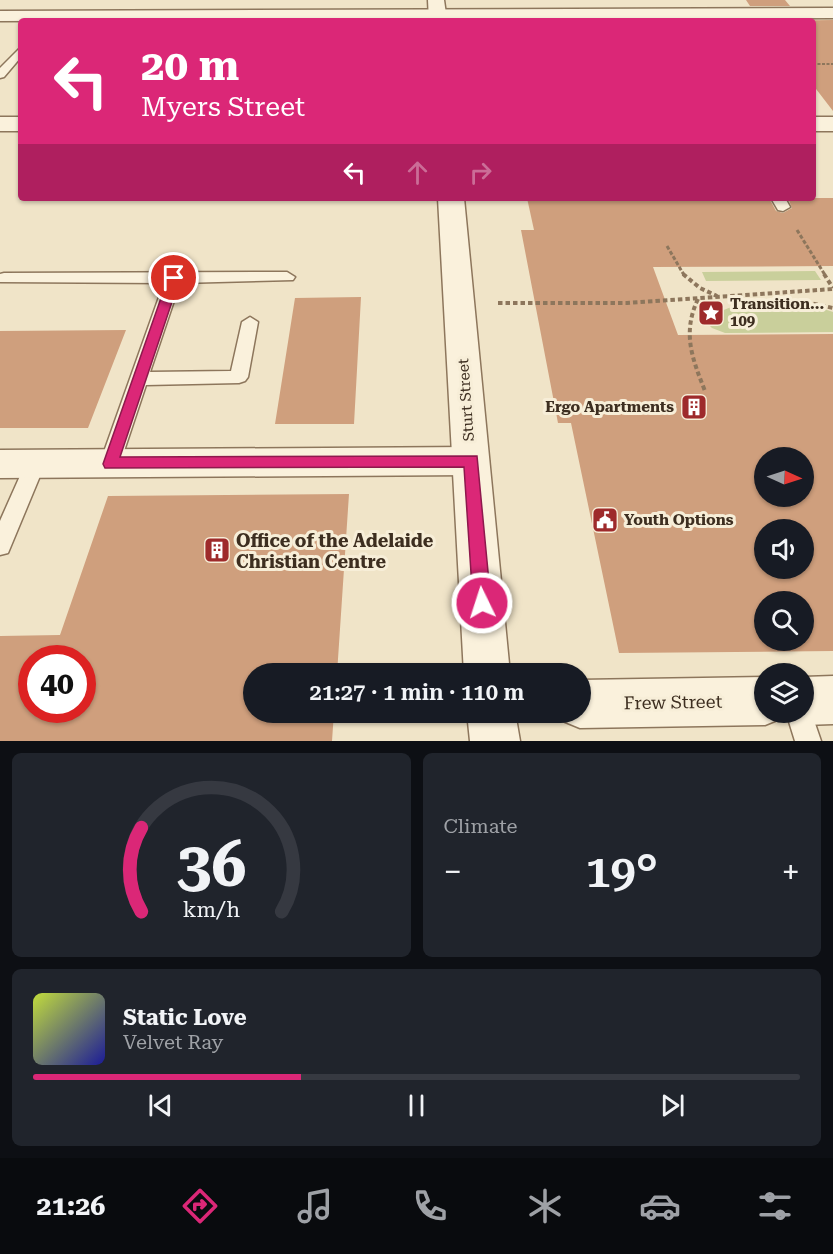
<!DOCTYPE html>
<html lang="en">
<head>
<meta charset="utf-8">
<style>
  body { margin:0; font-family:"Roboto Serif",serif; background:#20242c; color:#f1f3f6; height:100vh; display:flex; flex-direction:column; font-size:22px; white-space:nowrap }
  * { box-sizing:border-box; margin:0 }
  p { font-size:20px; color:#9ea1a6 }
  .icon { flex:none; width:33px; height:33px; fill:none; stroke:currentColor; stroke-width:2; stroke-linecap:round; stroke-linejoin:round }
  .map { position:relative; height:741px; overflow:hidden }
  .side { display:flex; flex-direction:column; gap:12px; padding:12px; background:#0d0f14; flex:1 }
  .side>* { flex:none }
  .top-card { position:absolute; left:18px; top:18px; width:798px; height:183px; border-radius:6px; box-shadow:0 2px 4px #0004; background:#db2777; color:#fff; overflow:hidden }
  .needle { width:39px; rotate:93deg }
  .tools { position:absolute; left:754px; top:447px; display:grid; gap:12px }
  .tools a { display:grid; place-items:center; width:60px; height:60px; border-radius:50%; background:#171b24; box-shadow:0 2px 4px #0004; font-size:30px }
  .speed { position:absolute; left:18px; top:645px; display:flex; gap:12px; font-size:30px; font-weight:700; text-align:center }
  .speed>* { display:grid; place-content:center; width:78px; height:78px; border-radius:50%; background:#171b24; box-shadow:0 2px 4px #0004; line-height:1 }
  .speed .limit { border:9px solid #d22; background:#fff; color:#111 }
  .pin { position:absolute; display:grid; place-items:center; width:51px; height:51px; color:#fff; margin:-26px; border:3px solid #fff; border-radius:50%; box-shadow:0 2px 6px #0007 }
  .me { position:absolute; width:66px; margin:-33px; rotate:356deg; stroke-linejoin:round; filter:drop-shadow(0 0 4px #0008) }
  .turn { display:flex; align-items:center; gap:21px; height:126px; padding:0 24px; font-size:27px }
  .turn .icon { width:78px; height:78px; stroke-width:2.5 }
  .turn b { display:block; font-size:42px; line-height:51px }
  .lanes { display:flex; align-items:center; height:57px; padding:0 24px; background:#0003; justify-content:center; gap:30px; direction:ltr }
  .lanes .off { opacity:.35 }
  .big { font-size:45px; font-weight:600; line-height:1.1 }
  .side .card { flex:1; display:flex; flex-direction:column; justify-content:center; gap:9px; min-width:0; padding:0 21px; border-radius:9px; background:#20242c }
  .side .dial { align-items:center; gap:0 }
  .dial svg { height:156px; overflow:visible; fill:none; stroke:#363941; stroke-width:7; stroke-linecap:round; text-anchor:middle }
  .dial text { fill:#f1f3f6; stroke:none }
  .song { display:flex; align-items:center; gap:18px }
  .cover { width:72px; height:72px; border-radius:9px; background:linear-gradient(135deg,hsl(70 70% 55%),hsl(240 70% 35%)) }
  .played { height:6px; border-radius:3px; background:linear-gradient(90deg,#db2777 35%,#363941 35%) }
  .keys { display:flex; justify-content:space-around; direction:ltr }
  .heat { display:flex; justify-content:space-between; align-items:center; font-size:33px; direction:ltr }
  .side .tiles { flex:1; display:grid; gap:12px; grid-template-columns:1fr 1fr }
  .card:last-child { grid-column:span 2 }
  .trip { position:absolute; left:243px; top:663px; width:348px; height:60px; border-radius:30px; background:#171b24; box-shadow:0 2px 4px #0004; font-weight:600; line-height:60px; text-align:center }
  .tab-bar { display:flex; height:96px; justify-content:space-around; align-items:center; background:#090b0e; color:#9ea1a6 }
  .tab-bar .icon { width:42px; height:42px }
  .tab-bar .current { color:#db2777 }
  .tab-bar b { font-size:27px; color:#f1f3f6 }
  .map>svg:first-child { display:block }
</style>
</head>
<body>
<div class="map">
<svg width="833" height="741" viewBox="0 0 833 741">
  <rect width="100%" height="100%" fill="#f0e4c8"/>
  <path fill="#c9cf9b" d="M815,271L821,280L706,281L702,272Z
    M769,300L781,310L818,307L833,312V332L725,333L712,328L707,323C718,305 750,304 769,300Z"/>
  <path fill="#cf9f7d" fill-rule="evenodd" d="M746,0H785L790,6H750Z
    M833,20V111L813,85V21H762Z
    M527,198H769L776,211L783,213L792,208L788,198H833V266L653,267L678,335L833,334V651L619,653L571,423H558L521,230H534ZM765,458H804V496H765ZM765,530H804V568H765ZM765,602H804V640H765Z
    M361,297L354,424H275L295,298Z
    M126,330L88,428H0V331Z
    M349,494L337,674H254V712H334L332,741H0V636L60,635L108,496ZM32,658H82V710H32Z"/>
  <g fill="none" stroke-linecap="round" stroke-linejoin="round">
    <defs>
      <path id="service" d="M21,47V57L4,77L0,78V68Z
        M771,198H785L790,207L783,211L778,210Z
        M287,272L295,277L293,280L180,283L150,372L231,371L242,322L250,317L258,322L248,377L245,381L239,383L146,385L120,463L117,469L110,471L103,469L100,463L164,283L0,282V274L4,273Z
        M35,456L42,458L45,464L8,553L0,555V521L28,458Z
        M804,701L808,703L821,741H795L786,712H804Z"/>
      <path id="minor" d="M833,8V18L0,21V11Z
        M0,117H21V131H0Z
        M813,117H833V131H813Z
        M471,447L484,451L489,461L484,471L471,475L0,478V450Z
        M833,676V724L804,725L787,718L785,712H804V677Z
        M765,677V712H784L782,718L765,725L580,728L563,721L560,712H580V680Z"/>
      <path id="tertiary" d="M428,0H444L447,21H429Z
        M438,198H464L510,674H464Z
        M467,712H515L520,741H470Z"/>
    </defs>
    <use href="#service" stroke="#8d765c" stroke-width="3"/>
    <use href="#minor" stroke="#8d765c" stroke-width="3"/>
    <use href="#tertiary" stroke="#8d765c" stroke-width="3"/>
    <path stroke="#8d765c" stroke-width="2" stroke-dasharray="3 1.5" stroke-linecap="butt" d="M813,64H833"/>
    <path stroke="#8d765c" stroke-width="3" stroke-dasharray="4 2" stroke-linecap="butt" d="M797,230L825,275
      M667,246L684,275"/>
    <path stroke="#8d765c" stroke-width="4" stroke-dasharray="4.5 3" stroke-linecap="butt" d="M683,274L700,288L717,296
      M824,274L833,288
      M698,299C682,333 692,358 705,391
      M498,303H627L833,289
      M776,306L810,303L833,308"/>
    <use href="#service" fill="#faf1dc" fill-rule="evenodd"/>
    <use href="#minor" fill="#faf1dc" fill-rule="evenodd"/>
    <use href="#tertiary" fill="#faf1dc" fill-rule="evenodd"/>
  </g>
  <path fill="#db2777" stroke="#8e194d" stroke-width="1.5" d="M174,274L180,278L120,457L477,456L491,603L488,608L482,611L476,608L473,603L464,467L105,468L103,464L168,278Z"/>
  <defs>
    <symbol id="sight-square" viewBox="-11 -11 22 22"><rect x="-9" y="-9" width="18" height="18" rx="4" fill="#9e2a2b" stroke="#f7eed8"/><path d="M0-6L1.8-2.2L6-1.7L2.9 1.2L3.7 5.4L0 3.3L-3.7 5.4L-2.9 1.2L-6-1.7L-1.8-2.2Z" fill="#fff"/></symbol>
    <symbol id="building-square" viewBox="-11 -11 22 22"><rect x="-9" y="-9" width="18" height="18" rx="4" fill="#9e2a2b" stroke="#f7eed8"/><path d="M-4-6H4V6H1V3H-1V6H-4ZM-2.5-4.3h1.7v1.8h-1.7ZM.8-4.3h1.7v1.8H.8ZM-2.5-1h1.7V.8h-1.7ZM.8-1h1.7V.8H.8Z" fill="#fff"/></symbol>
    <symbol id="civic-square" viewBox="-11 -11 22 22"><rect x="-9" y="-9" width="18" height="18" rx="4" fill="#9e2a2b" stroke="#f7eed8"/><path d="M-.6-6.5H3V-4.5H.6V-3L4-1V1h2V6H-6V1h2V-1L-.6-3ZM-1.2 2.5V6h2.4V2.5Z" fill="#fff"/></symbol>
  </defs>
  <g fill-rule="evenodd">
    <use href="#sight-square" x="696" y="298" width="30" height="30"/>
    <use href="#building-square" x="679" y="392" width="30" height="30"/>
    <use href="#civic-square" x="590" y="505" width="30" height="30"/>
    <use href="#building-square" x="202" y="535" width="30" height="30"/>
  </g>
  <g text-anchor="middle" dominant-baseline="central" stroke-width="6" stroke-linejoin="round" paint-order="stroke">
    <g font-size="15" font-weight="bold" fill="#3d2e20" stroke="#f7eed8" text-anchor="start">
      <text x="730" y="304">Transition...<tspan x="730" dy="17">109</tspan></text>
      <text x="674" y="407" text-anchor="end">Ergo Apartments</text>
      <text x="624" y="520">Youth Options</text>
    </g>
    <g font-size="15" fill="#3d2e20" stroke="#f7eed8">
      <text transform="translate(466 400) rotate(-94)">Sturt Street</text>
    </g>
    <g font-size="18" font-weight="bold" fill="#3d2e20" stroke="#f7eed8" text-anchor="start">
      <text x="236" y="540">Office of the Adelaide<tspan x="236" dy="21">Christian Centre</tspan></text>
    </g>
    <g font-size="18" fill="#3d2e20" stroke="#f7eed8">
      <text transform="translate(673 702) rotate(-1)">Frew Street</text>
    </g>
  </g>
</svg>
<div class="tools">
<a><svg class="needle" viewBox="-14 -14 28 28"><path d="M0-13l5 13h-10z" fill="#e53935"/><path d="M0 13l5-13h-10z" fill="#9ea1a6"/></svg></a>
<a><svg class="icon" aria-label="sound" viewBox="0 0 24 24"><path d="M4 9h4l5-4v14l-5-4H4zM17 9q2 3 0 6"/></svg></a>
<a><svg class="icon" aria-label="search" viewBox="0 0 24 24"><circle cx="10" cy="10" r="6"/><path d="M15 15l6 6"/></svg></a>
<a><svg class="icon" aria-label="layers" viewBox="0 0 24 24"><path d="M12 4l9 5-9 5-9-5zM3 14l9 5 9-5"/></svg></a>
</div>
<div class="speed"><div class="limit">40</div></div>
<div class="pin" style="left:174px;top:278px;background:#d93025"><svg class="icon" aria-label="arrive" viewBox="0 0 24 24"><path d="M6 21V4h12l-3 4 3 4H6"/></svg></div>
<svg class="me" style="left:482px;top:603px" viewBox="-20 -20 40 40"><circle r="17" fill="#db2777" stroke="#fff" stroke-width="3"/><path d="M0-11L8 9 0 5-8 9z" fill="#fff"/></svg>
<div class="trip">21:27 · 1 min · 110 m</div>
<div class="top-card">
<div class="turn"><svg class="icon" aria-label="left" viewBox="0 0 24 24"><path d="M17 20v-9H6M10 6l-5 5 5 5"/></svg><div><b>20 m</b>Myers Street</div></div>
<div class="lanes"><svg class="icon" aria-label="left" viewBox="0 0 24 24"><path d="M17 20v-9H6M10 6l-5 5 5 5"/></svg><svg class="icon off" aria-label="ahead" viewBox="0 0 24 24"><path d="M12 20V5M6 11l6-6 6 6"/></svg><svg class="icon off" aria-label="right" viewBox="0 0 24 24"><path d="M7 20v-9h11M14 6l5 5-5 5"/></svg></div>
</div>
</div>
<section class="side">
<div class="tiles">
<div class="card dial"><svg viewBox="0 0 100 80">
<path d="M14 69A42 42 0 1 1 86 69"/>
<path d="M14 69A42 42 0 0 1 14 26" stroke="#db2777"/>
<text x="50" y="56" font-size="32" font-weight="700">36</text>
<text x="50" y="72" font-size="11">km/h</text>
</svg></div>
<div class="card"><p>Climate</p>
<div class="heat"><a>−</a><b class="big">19°</b><a>+</a></div>
</div>
<div class="card">
<div class="song"><i class="cover"></i><div><b>Static Love</b><p>Velvet Ray</p></div></div>
<div class="played"></div>
<div class="keys"><svg class="icon" aria-label="previous" viewBox="0 0 24 24"><path d="M18 5L8 12l10 7zM5 5v14"/></svg><svg class="icon" aria-label="pause" viewBox="0 0 24 24"><path d="M8 5v14M16 5v14"/></svg><svg class="icon" aria-label="next" viewBox="0 0 24 24"><path d="M6 5l10 7-10 7zM19 5v14"/></svg></div>
</div>
</div>
</section>
<nav class="tab-bar">
<b>21:26</b>
<svg class="icon current" aria-label="directions" viewBox="0 0 24 24"><path d="M12 3l9 9-9 9-9-9zM9 14v-3h6M13 9l2 2-2 2"/></svg>
<svg class="icon" aria-label="music" viewBox="0 0 24 24"><path d="M9 18V5l10-2v13"/><circle cx="6" cy="18" r="3"/><circle cx="16" cy="16" r="3"/></svg>
<svg class="icon" aria-label="phone" viewBox="0 0 24 24"><path d="M5 4h4l2 5-3 2q2 4 5 5l2-3 5 2v4C11 20 4 13 5 4z"/></svg>
<svg class="icon" aria-label="climate" viewBox="0 0 24 24"><path d="M12 3v18M4 7l16 10M4 17L20 7"/></svg>
<svg class="icon" aria-label="car" viewBox="0 0 24 24"><path d="M5 17H2v-5l4-1 3-4h7l3 4 3 1v5h-3M9 17h6M6 11h13"/><circle cx="7" cy="17" r="2"/><circle cx="17" cy="17" r="2"/></svg>
<svg class="icon" aria-label="filters" viewBox="0 0 24 24"><path d="M4 7h16M4 17h16"/><circle cx="9" cy="7" r="2"/><circle cx="15" cy="17" r="2"/></svg>
</nav>
</body>
</html>
